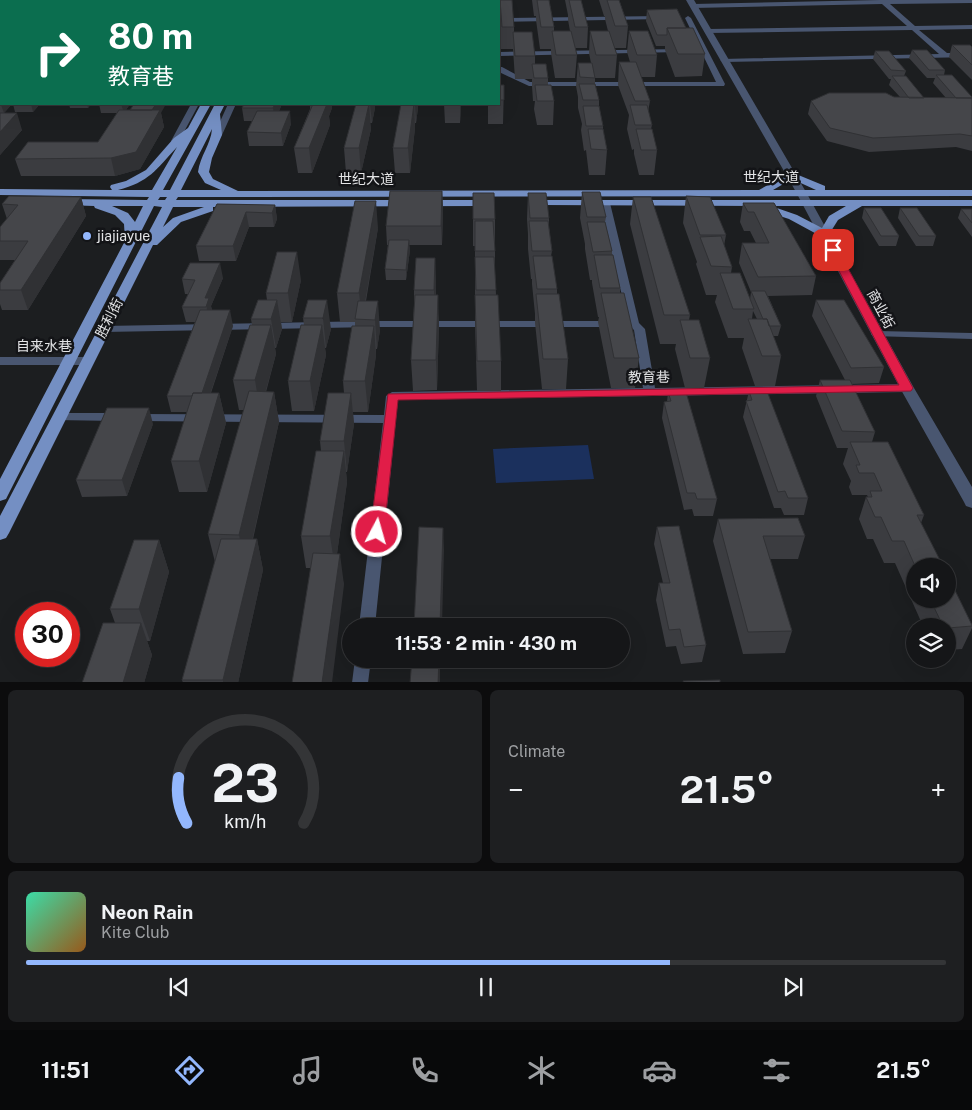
<!DOCTYPE html>
<html lang="en">
<head>
<meta charset="utf-8">
<style>
  body { margin:0; font-family:"Public Sans","Noto Sans SC",sans-serif; background:#1e1f21; color:#f1f3f6; height:100vh; display:flex; flex-direction:column; font-size:19px; white-space:nowrap }
  * { box-sizing:border-box; margin:0 }
  p { font-size:16px; color:#9d9fa2 }
  .icon { flex:none; width:28px; height:28px; fill:none; stroke:currentColor; stroke-width:2; stroke-linecap:round; stroke-linejoin:round }
  .map { position:relative; height:682px; overflow:hidden }
  .panel { display:flex; flex-direction:column; gap:8px; padding:8px; background:#0c0c0d; flex:1 }
  .panel>* { flex:none }
  .top-card { position:absolute; left:0px; top:0px; width:500px; height:105px; box-shadow:0 5px 20px #0002,0 0 0 1px #343537; background:#0b6e4f; color:#fff; overflow:hidden }
  .buttons { position:absolute; left:906px; top:558px; display:grid; gap:10px }
  .buttons a { display:grid; place-items:center; width:50px; height:50px; border-radius:50%; background:#151618; box-shadow:0 5px 20px #0002,0 0 0 1px #343537; font-size:25px }
  .speed { position:absolute; left:15px; top:602px; display:flex; gap:10px; font-size:25px; font-weight:700; text-align:center }
  .speed>* { display:grid; place-content:center; width:65px; height:65px; border-radius:50%; background:#151618; box-shadow:0 5px 20px #0002,0 0 0 1px #343537; line-height:1 }
  .speed .limit { border:8px solid #d22; background:#fff; color:#111 }
  .pin { position:absolute; display:grid; place-items:center; width:42px; height:42px; color:#fff; margin:-21px; border-radius:10px; box-shadow:0 2px 8px #0006 }
  .me { position:absolute; width:55px; margin:-28px; rotate:6deg; stroke-linejoin:round; filter:drop-shadow(0 0 4px #0008) }
  .turn { display:flex; align-items:center; gap:18px; height:105px; padding:0 25px; font-size:22px }
  .turn .icon { width:65px; height:65px; stroke-width:2.5 }
  .turn b { display:block; font-size:35px; line-height:42px }
  .big { font-size:38px; font-weight:700; line-height:1.1 }
  .panel .tile { flex:1; display:flex; flex-direction:column; justify-content:center; gap:8px; min-width:0; padding:0 18px; border-radius:8px; background:#1e1f21 }
  .panel .dial { align-items:center; gap:0 }
  .dial svg { height:130px; overflow:visible; fill:none; stroke:#343537; stroke-width:7; stroke-linecap:round; text-anchor:middle }
  .dial text { fill:#f1f3f6; stroke:none }
  .song { display:flex; align-items:center; gap:15px }
  .cover { width:60px; height:60px; border-radius:8px; background:linear-gradient(135deg,hsl(160 70% 55%),hsl(30 70% 35%)) }
  .played { height:5px; border-radius:2px; background:linear-gradient(90deg,#93b7fd 70%,#343537 70%) }
  .keys { display:flex; justify-content:space-around; direction:ltr }
  .heat { display:flex; justify-content:space-between; align-items:center; font-size:28px; direction:ltr }
  .panel .tiles { flex:1; display:grid; gap:8px; grid-template-columns:1fr 1fr }
  .tile:last-child { grid-column:span 2 }
  .trip { position:absolute; left:342px; top:618px; width:288px; height:50px; border-radius:25px; background:#151618; box-shadow:0 5px 20px #0002,0 0 0 1px #343537; font-weight:700; line-height:50px; text-align:center }
  .menu { display:flex; height:80px; justify-content:space-around; align-items:center; background:#08090a; color:#9d9fa2 }
  .menu .icon { width:35px; height:35px }
  .menu .selected { color:#93b7fd }
  .menu b { font-size:22px; color:#f1f3f6 }
  .map>svg:first-child { display:block }
</style>
</head>
<body>
<div class="map">
<svg width="972" height="683" viewBox="0 0 972 683">
  <rect width="100%" height="100%" fill="#1c1e20"/>
  <path fill="#1b305d" d="M588,445L594,479L496,483L493,449Z"/>
  <g fill="none" stroke-linecap="round" stroke-linejoin="round">
    <path fill="#495670" fill-rule="evenodd" d="M5,0H12L13,1H6Z
      M276,0H282V1H276Z
      M470,0H476V1H470Z
      M880,0H972V3L890,4L915,26L972,25V29L919,30L947,53H972V57L724,62L720,60L722,59L939,54L912,30L707,33L704,31L707,29L907,26L882,4L693,8L690,6L693,4Z
      M661,16L664,18L663,19L499,22V18Z
      M688,16L691,18L725,84L724,86H529L499,72V67H502L530,82H716L685,18Z
      M681,49L682,50L679,52L499,56V52Z
      M0,56H1V60H0Z
      M191,104H199L179,141L172,143L171,141Z
      M228,104H236L222,135L215,137L214,135Z
      M605,200L610,203L639,323L645,329L655,388L907,384L913,388L907,392L398,400L375,626H359L383,423L138,421L134,420L132,417L134,414L384,415L386,396L392,392L643,388L634,330L631,327H374L104,332L98,329L104,326L374,321H628L600,203Z
      M877,331L972,333V339L873,336L871,334L873,332Z
      M0,357H87L93,361L87,365H0Z
      M59,413H117L121,414L123,417L121,420L117,421L55,420L53,417L55,414Z
      M355,659H371L368,683H352Z"/>
    <path fill="#495670" fill-rule="evenodd" d="M686,0H694L806,192L914,388L972,487V508L966,506L964,502L900,388L796,192Z"/>
    <path fill="#748fc3" fill-rule="evenodd" d="M201,104H211L163,190H170L215,104H225L220,114L222,135L212,158L209,172L213,179L238,191L759,190L791,172L825,186V190H972V196L178,197L176,200H479L485,203L479,206L213,207V211L181,222L157,245H153L9,533L6,538L0,540V516L162,207L154,206L8,495L6,499L0,501V479L125,241L124,224L115,215L95,208L94,206L63,205L57,202L63,199L147,200L149,197L0,195V189L112,190L110,187L111,185L126,181L146,170L174,138L188,128ZM212,129C211,144 200,156 198,172L205,183L221,190H181ZM177,147L152,190H118C149,182 156,170 177,147ZM792,179L816,190H773ZM160,197H167L165,200H158ZM112,206H143L135,222L128,213ZM173,207H204L173,218L163,227Z
      M546,200H972V206H862L838,220L828,236L824,238L789,219L758,209L757,206L542,205L540,203L542,201ZM771,206H846L829,216L822,228L797,215Z"/>
  </g>
  <path fill="#3b3c40" fill-rule="evenodd" d="M66,0H87L95,1H67Z
    M114,0H136L137,1H115Z
    M339,0H364L363,1H339Z
    M371,0H395V1H371Z
    M409,0H427V1H407H409Z
    M500,0L514,27V32L535,56V64L548,78V85L554,101L553,125H537L534,109L535,101H533L532,86V79H515L513,49H501L500,20Z
    M532,0H549L554,27V31H570L568,20V15L565,0H581L588,27L587,48H575L577,55L575,78H555L551,53V49H540L536,20V16H534Z
    M599,0H619L628,26L626,48H614L617,55L615,78H595V84L599,100V106L603,126V129L607,150L605,175H589L586,150L584,151L581,130L582,124L578,108V97L576,86L578,63H591L589,53L590,31H608L605,19V16H604Z
    M647,10L686,28L705,54L702,76L675,77L665,50V46H656L646,21Z
    M629,31L657,55L655,77H641L650,101L648,112L652,125L651,129L657,150L654,175H639L634,154V149L632,150L627,129L629,115L618,85L619,62H630L627,52Z
    M952,45L972,47V80L949,57Z
    M912,50L945,70L944,75L972,97V151L956,147L869,152L827,141L808,114L811,101L900,97L889,85L891,79H889L873,59L875,51L906,71L904,76L924,98H946L933,83L935,78H927L909,58Z
    M499,85H504L503,124H488V104H499Z
    M0,88L1,104H12L4,113L22,130L0,155Z
    M13,104H40L33,112H15Z
    M69,104H91L88,108H70Z
    M99,104H130L126,110L161,113L164,127L140,169L115,176H21L15,159L98,142L117,113H101Z
    M282,104L279,111L291,124L283,146H249L247,132L252,121H244L242,108Z
    M310,104H332V108L329,116L330,125L312,173H298L294,148L310,109Z
    M355,104H375V108L372,123H370L371,129L361,173H346L344,148L355,108Z
    M400,104H418V108L416,123H415V128L410,173H395L393,148L400,111Z
    M444,104H461L460,123H445Z
    M442,191L443,209L442,245H409L410,250L406,280H386L385,269L388,245H387L386,226Z
    M582,192L606,217L605,222L612,251V255L620,288V293L639,358L635,388H611L598,322L599,317H598L592,283V280H590L585,249V244L580,218Z
    M473,193L495,219V270L496,295L501,361V391H477L475,324V246H473Z
    M528,193L549,218V227L552,251L551,256L557,289V294L568,359L566,389H542L535,323V314L532,284V279H531L528,249V234L527,219Z
    M686,196L726,235L724,246L732,267L731,273L750,299L751,292L739,263L742,243H756L750,231H744L740,222L743,203H774L816,276L812,295L768,296L781,326L778,336H773L781,356L775,386H755L742,348L744,338H728L715,302L717,295H706L696,264L697,262L683,223ZM753,311L757,319H752Z
    M81,197L86,216L28,310H2L0,304V283L15,260H0V227L7,219L2,204Z
    M633,197L690,315L689,320L710,358L704,388H685L675,349L676,344H660L630,224Z
    M217,204L275,205L277,219L274,227H249L236,261H199L196,246Z
    M864,208L899,236L896,246H879L862,218Z
    M900,208L936,236L933,246H916L898,218Z
    M961,209H972V237L958,218Z
    M378,228L366,301L380,330L377,349H376V355L368,412H353L354,424L347,472H346L347,482L337,554L344,585L311,568H306L301,536L321,451L320,441L344,393L343,381L355,326V322H340L337,293Z
    M435,258L436,295L439,324L437,390L413,391L411,360L414,305V290Z
    M223,278L211,306L212,310L233,326L211,393H219L226,423L207,492H179L171,461L187,412H171L167,396L195,322H186L182,307L188,294H185L182,279Z
    M301,280L292,322H281L282,329L276,348H275L276,354L266,392H274L279,422L253,539H257L263,570L238,683H183L182,680L215,562L208,534L244,410H239L233,380L252,325L251,319L267,300L266,293Z
    M308,300L331,329L326,348H325L326,355L314,411H292L288,381L304,325L303,318Z
    M816,300L884,367L879,383L852,384L875,432L872,442L924,515L921,523L915,566V599H948L972,625V628L962,649L948,650V626H923L895,563H884L873,539H867L859,519L866,497H868L867,495H852L849,487L851,481L843,464L848,448H837L816,396L820,380H845L812,316Z
    M749,391L808,498L804,515H784L781,508H774L743,417Z
    M668,392L717,499L713,516H694L692,509L684,510L662,418L664,402H667Z
    M153,424L127,496L82,497L76,480Z
    M718,519L805,536L798,559H769L792,631L785,653L743,654L713,541Z
    M657,527L706,645L702,662L681,664L676,646L666,647L656,600L659,583H663L654,544Z
    M159,540L169,572L150,641H147L152,655L144,683H82L115,623L110,609Z"/>
  <path fill="#303134" d="M76,0H87V1H77Z
    M126,0H136L137,1H126Z
    M196,0H204V1H195Z
    M1,9V42L0,43V10Z
    M2,104H12L4,113L1,105Z
    M31,104H40L33,112Z
    M87,104H91L88,108Z
    M121,104H130L124,113Z
    M156,104H166L161,113L164,127L140,169L115,176L111,158L151,112Z
    M275,104H282L275,121L273,108Z
    M325,104H332V108L329,116L330,125L312,173L309,148Z
    M369,104L371,129L361,173L359,148Z
    M370,104H375V108L372,123Z
    M414,104L415,128L410,173L408,148Z
    M415,104H418V108L416,123Z
    M460,104H461V108L460,123Z
    M290,111L291,124L283,146L281,133Z
    M17,113L22,130L0,155V132Z
    M442,191L443,209L442,245L441,226Z
    M81,197L86,216L28,310L21,290Z
    M376,201L378,228L362,319L359,293Z
    M275,205L277,219L274,227L272,213Z
    M246,212L249,227L236,261L233,246Z
    M409,240L410,250L406,280V270Z
    M297,252L301,280L292,322L288,293Z
    M435,258L436,286L435,319L434,290Z
    M220,263L223,278L211,306L212,313L209,322L205,298Z
    M438,295L439,324L437,390L436,360Z
    M277,300L282,329L276,348L271,319Z
    M327,300L331,329L326,348L323,318Z
    M378,301L380,330L377,349L375,320Z
    M230,310L233,326L204,412L201,396Z
    M271,325L276,354L260,411L255,380Z
    M322,325L326,355L314,411L310,381Z
    M374,326L376,355L368,412L365,381Z
    M274,392L279,422L246,567L239,535Z
    M219,393L226,423L207,492L199,461Z
    M351,393L354,424L347,472L344,441Z
    M149,408L153,424L127,496L122,480Z
    M344,451L347,482L335,568L330,536Z
    M443,528L444,550L442,626H440Z
    M257,539L263,570L238,683H223V680Z
    M159,540L169,572L150,641L139,609Z
    M340,554L344,585L332,683H322Z
    M141,623L152,655L144,683H123Z
    M439,659H440V683H438Z"/>
  <path fill="#45464a" stroke="#303134" d="M35,0H47L45,1H33Z
    M85,0L95,1H83Z
    M171,0H196L195,1H170Z
    M295,0H315L314,1H294Z
    M339,0H350V1H339Z
    M500,0H512L514,27H502Z
    M537,0H549L554,27H541Z
    M569,0H581L588,27H575Z
    M607,0H619L628,26H615Z
    M677,9L686,28H667V35H657L647,10Z
    M667,28H693L705,54H678Z
    M552,31H571L577,55H556Z
    M590,31H609L617,55H596Z
    M629,31H648L657,55H637Z
    M513,32H532L535,56H515Z
    M952,45H970L972,47V65Z
    M912,50H927L945,70H929Z
    M875,51H889L906,71L891,70Z
    M619,62H636L650,101H635Z
    M578,63H592L595,78L580,77Z
    M532,64H546L548,78H534Z
    M936,75H952L972,97V98H956Z
    M892,76H906L924,98H909Z
    M579,84H595L599,100H583Z
    M499,85H504V100H499Z
    M535,85H551L554,101H537Z
    M0,88H1L2,104L1,105H0Z
    M829,93H886L894,97L972,98V136L960,134L873,138L830,128L811,101Z
    M134,104H156L152,110H130Z
    M244,104H275L273,108H242Z
    M313,104H327L309,148H294Z
    M356,104H369L359,148H344Z
    M401,104H414L408,148H393Z
    M630,105H647L652,125H635Z
    M583,106H599L603,126H586Z
    M119,110H160L136,152L111,158L15,159L28,142H98Z
    M257,111H290L281,133L247,132Z
    M0,113H17L0,132Z
    M588,129H603L607,150L591,149Z
    M636,129H652L657,150H641Z
    M390,191H442L441,226H386Z
    M582,192H600L606,217H587Z
    M473,193H494L495,219H473Z
    M528,193H546L549,218H530Z
    M9,196L81,197L21,290H0V283L28,241H0V227L18,205L2,204Z
    M686,196L710,197L726,235H700Z
    M633,197H651L690,315H664Z
    M355,201H376L359,293H337Z
    M743,203H774L816,276L758,277L742,243H769L754,212H748Z
    M217,204L275,205L272,213L246,212L233,246H196Z
    M864,208H881L899,236H881Z
    M900,208H917L936,236H919Z
    M961,209H972V223Z
    M475,221H493L495,251H475Z
    M529,221H548L552,251H532Z
    M587,222H605L612,251L593,252Z
    M721,236L732,267L711,266L700,237Z
    M389,240H409L406,270L385,269Z
    M277,252H297L288,293H266Z
    M594,255H613L620,288H600Z
    M533,256H552L557,289H537Z
    M475,257H494L496,290H476Z
    M416,258H435L434,290H414Z
    M190,263H220L205,298H209L206,307H182L195,280L182,279Z
    M720,273H740L754,309H733Z
    M751,291H765L781,326H769L767,319H763Z
    M601,293H624L639,358H614Z
    M536,294H559L568,359H543Z
    M415,295H438L436,360H411Z
    M475,295H498L501,361H477Z
    M258,300H277L271,319H251Z
    M308,300H327L323,318H303Z
    M816,300H844L884,367L851,368Z
    M358,301H378L375,320L355,319Z
    M200,310H230L202,393H193L192,396H167Z
    M748,319H767L781,356H762Z
    M680,320H699L710,358H690Z
    M250,325H271L255,380H233Z
    M301,325H322L310,381H288Z
    M352,326H374L365,381H343Z
    M820,380H850L875,432L842,431Z
    M249,391L274,392L239,535L208,534Z
    M749,391H767L808,498H788L785,491L778,492L746,401L752,400Z
    M668,392H686L717,499H697L695,493H687L664,402L671,401Z
    M193,393H219L199,461H171Z
    M328,393H351L344,441H320Z
    M107,408H149L122,480H76Z
    M850,442H888L924,515H917L943,566H915L904,541H892L881,517H875L866,497H872L870,491H882L874,473H859L856,465H860Z
    M316,451H344L330,536H301Z
    M798,518L805,536H763L792,631L748,632L718,519Z
    M679,526L706,645L684,647L680,629L669,630L659,583H670L657,527Z
    M419,527L443,528L440,626H414Z
    M221,539H257L223,680H182Z
    M134,540H159L139,609H110Z
    M313,553L340,554L322,683H292Z
    M948,576L972,625V626L948,628V626H943L930,599H948Z
    M103,623H141L123,683H82Z
    M412,659H439L438,683H410Z
    M720,680V683H684L683,681Z"/>
  <path fill="#e11d48" stroke="#92132f" d="M833,247L838,250L913,388L911,391L398,400L384,532L382,536L377,537L372,536L370,532L388,394L899,385L828,250Z"/>
  <circle fill="#93b7fd" stroke="#131417" stroke-width="2" cx="87" cy="236" r="5"/>
  <g text-anchor="middle" dominant-baseline="central" stroke-width="5" stroke-linejoin="round" paint-order="stroke">
    <g font-size="14" fill="#e3e4e6" stroke="#131417">
      <text x="771" y="177">世纪大道</text>
      <text x="366" y="179">世纪大道</text>
      <text transform="translate(881 309) rotate(62)">商业街</text>
      <text transform="translate(109 318) rotate(-63)">胜利街</text>
      <text x="44" y="346">自来水巷</text>
      <text transform="translate(649 377) rotate(-1)">教育巷</text>
    </g>
    <g font-size="14" fill="#e3e4e6" stroke="#131417" text-anchor="start">
      <text x="97" y="236">jiajiayue</text>
    </g>
  </g>
</svg>
<div class="buttons">
<a><svg class="icon" aria-label="sound" viewBox="0 0 24 24"><path d="M4 9h4l5-4v14l-5-4H4zM17 9q2 3 0 6"/></svg></a>
<a><svg class="icon" aria-label="layers" viewBox="0 0 24 24"><path d="M12 4l9 5-9 5-9-5zM3 14l9 5 9-5"/></svg></a>
</div>
<div class="speed"><div class="limit">30</div></div>
<div class="pin" style="left:833px;top:250px;background:#d93025"><svg class="icon" aria-label="arrive" viewBox="0 0 24 24"><path d="M6 21V4h12l-3 4 3 4H6"/></svg></div>
<svg class="me" style="left:377px;top:532px" viewBox="-20 -20 40 40"><circle r="17" fill="#e11d48" stroke="#fff" stroke-width="3"/><path d="M0-11L8 9 0 5-8 9z" fill="#fff"/></svg>
<div class="trip">11:53 · 2 min · 430 m</div>
<div class="top-card">
<div class="turn"><svg class="icon" aria-label="right" viewBox="0 0 24 24"><path d="M7 20v-9h11M14 6l5 5-5 5"/></svg><div><b>80 m</b>教育巷</div></div>
</div>
</div>
<section class="panel">
<div class="tiles">
<div class="tile dial"><svg viewBox="0 0 100 80">
<path d="M14 69A42 42 0 1 1 86 69"/>
<path d="M14 69A42 42 0 0 1 9 41" stroke="#93b7fd"/>
<text x="50" y="56" font-size="32" font-weight="700">23</text>
<text x="50" y="72" font-size="11">km/h</text>
</svg></div>
<div class="tile"><p>Climate</p>
<div class="heat"><a>−</a><b class="big">21.5°</b><a>+</a></div>
</div>
<div class="tile">
<div class="song"><i class="cover"></i><div><b>Neon Rain</b><p>Kite Club</p></div></div>
<div class="played"></div>
<div class="keys"><svg class="icon" aria-label="previous" viewBox="0 0 24 24"><path d="M18 5L8 12l10 7zM5 5v14"/></svg><svg class="icon" aria-label="pause" viewBox="0 0 24 24"><path d="M8 5v14M16 5v14"/></svg><svg class="icon" aria-label="next" viewBox="0 0 24 24"><path d="M6 5l10 7-10 7zM19 5v14"/></svg></div>
</div>
</div>
</section>
<nav class="menu">
<b>11:51</b>
<svg class="icon selected" aria-label="directions" viewBox="0 0 24 24"><path d="M12 3l9 9-9 9-9-9zM9 14v-3h6M13 9l2 2-2 2"/></svg>
<svg class="icon" aria-label="music" viewBox="0 0 24 24"><path d="M9 18V5l10-2v13"/><circle cx="6" cy="18" r="3"/><circle cx="16" cy="16" r="3"/></svg>
<svg class="icon" aria-label="phone" viewBox="0 0 24 24"><path d="M5 4h4l2 5-3 2q2 4 5 5l2-3 5 2v4C11 20 4 13 5 4z"/></svg>
<svg class="icon" aria-label="climate" viewBox="0 0 24 24"><path d="M12 3v18M4 7l16 10M4 17L20 7"/></svg>
<svg class="icon" aria-label="car" viewBox="0 0 24 24"><path d="M5 17H2v-5l4-1 3-4h7l3 4 3 1v5h-3M9 17h6M6 11h13"/><circle cx="7" cy="17" r="2"/><circle cx="17" cy="17" r="2"/></svg>
<svg class="icon" aria-label="filters" viewBox="0 0 24 24"><path d="M4 7h16M4 17h16"/><circle cx="9" cy="7" r="2"/><circle cx="15" cy="17" r="2"/></svg>
<b>21.5°</b>
</nav>
</body>
</html>
